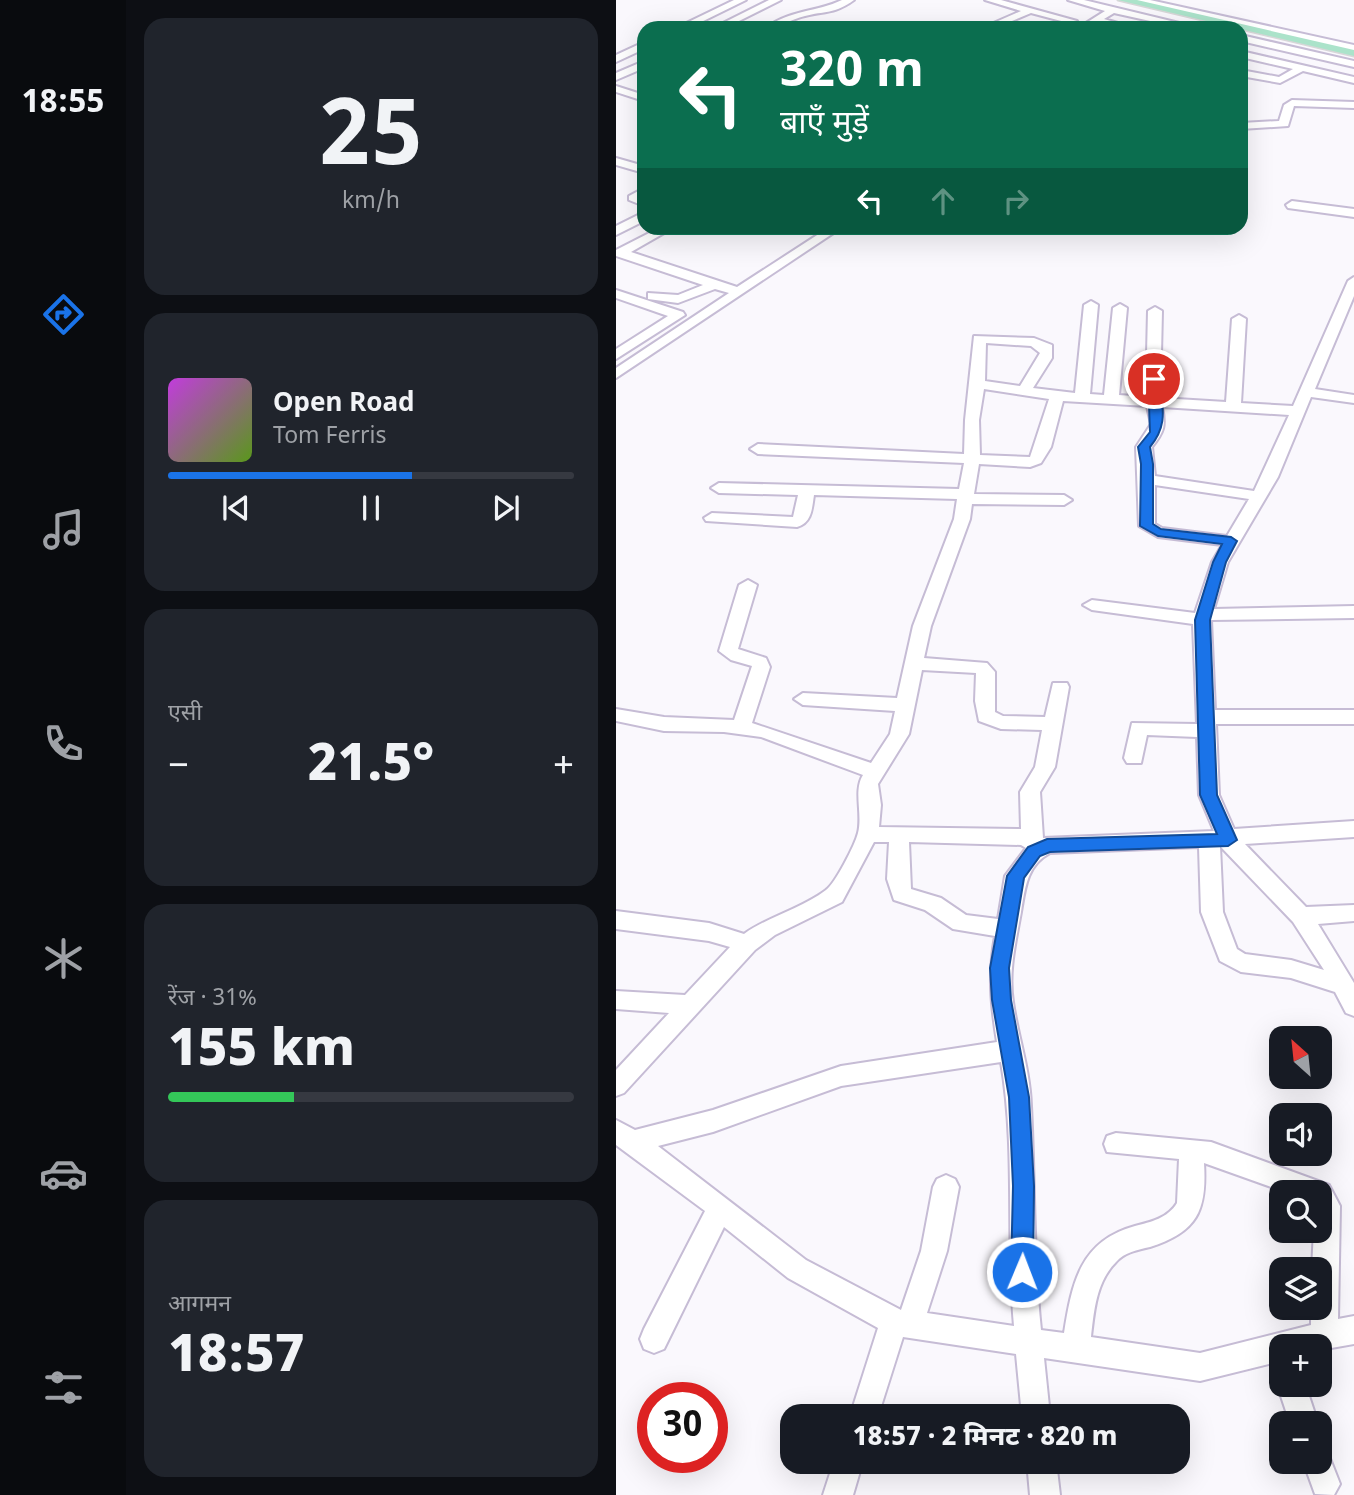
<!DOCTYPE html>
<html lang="hi">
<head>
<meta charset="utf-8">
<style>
  body { margin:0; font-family:Georgia,"Noto Sans Devanagari",serif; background:#20242c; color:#f1f3f6; height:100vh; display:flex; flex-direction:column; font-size:26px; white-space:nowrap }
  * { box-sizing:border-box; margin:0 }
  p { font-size:23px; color:#9ea1a6 }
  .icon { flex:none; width:38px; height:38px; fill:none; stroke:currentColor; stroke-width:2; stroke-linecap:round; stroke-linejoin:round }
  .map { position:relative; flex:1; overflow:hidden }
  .sheet { display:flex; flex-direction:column; gap:18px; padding:18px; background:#0d0f14; width:490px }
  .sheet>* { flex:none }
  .hud { position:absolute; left:21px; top:21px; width:611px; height:214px; border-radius:21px; box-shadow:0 7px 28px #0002; background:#0b6e4f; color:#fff; overflow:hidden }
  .needle { width:46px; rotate:333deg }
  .fabs { position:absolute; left:653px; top:1026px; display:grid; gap:14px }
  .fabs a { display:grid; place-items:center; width:63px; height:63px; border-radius:14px; background:#171b24; box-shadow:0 7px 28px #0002; font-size:35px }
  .speed { position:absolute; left:21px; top:1382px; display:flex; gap:14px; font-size:35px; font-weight:700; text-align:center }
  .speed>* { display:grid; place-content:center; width:91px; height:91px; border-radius:50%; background:#171b24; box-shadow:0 7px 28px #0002; line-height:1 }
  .speed .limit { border:10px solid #d22; background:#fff; color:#111 }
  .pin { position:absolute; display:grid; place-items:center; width:60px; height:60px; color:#fff; margin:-30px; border:4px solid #fff; border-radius:50%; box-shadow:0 2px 7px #0007 }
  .me { position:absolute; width:77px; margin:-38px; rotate:1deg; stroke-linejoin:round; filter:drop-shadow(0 0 5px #0008) }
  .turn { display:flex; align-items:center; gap:24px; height:147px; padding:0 28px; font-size:32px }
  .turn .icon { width:91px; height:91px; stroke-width:2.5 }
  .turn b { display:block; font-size:49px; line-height:60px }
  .lanes { display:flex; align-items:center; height:66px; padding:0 28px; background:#0003; justify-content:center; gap:35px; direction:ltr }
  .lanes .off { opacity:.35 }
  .big { font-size:52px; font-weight:800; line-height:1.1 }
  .sheet .card { flex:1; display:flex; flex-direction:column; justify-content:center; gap:10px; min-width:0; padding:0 24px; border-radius:21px; background:#20242c }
  .sheet .dial { align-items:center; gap:0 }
  .dial b { font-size:91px; line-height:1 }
  .song { display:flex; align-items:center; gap:21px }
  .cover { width:84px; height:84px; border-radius:10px; background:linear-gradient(135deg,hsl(290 70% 55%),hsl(90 70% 35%)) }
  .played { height:7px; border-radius:4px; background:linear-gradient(90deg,#1a73e8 60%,#363941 60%) }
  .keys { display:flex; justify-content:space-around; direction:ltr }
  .heat { display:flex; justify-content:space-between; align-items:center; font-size:38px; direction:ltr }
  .charge { height:10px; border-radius:5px; background:linear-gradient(90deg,#34c759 31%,#363941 0) }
  .trip { position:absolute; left:164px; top:1404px; width:410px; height:70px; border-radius:21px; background:#171b24; box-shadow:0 7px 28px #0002; font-weight:800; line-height:70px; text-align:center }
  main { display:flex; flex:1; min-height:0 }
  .tab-bar { display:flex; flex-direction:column; width:126px; justify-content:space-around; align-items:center; background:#090b0e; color:#9ea1a6 }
  .tab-bar .icon { width:49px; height:49px }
  .tab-bar .active { color:#1a73e8 }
  .tab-bar b { font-size:32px; color:#f1f3f6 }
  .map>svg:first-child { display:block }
</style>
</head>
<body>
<main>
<nav class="tab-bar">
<b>18:55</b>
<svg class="icon active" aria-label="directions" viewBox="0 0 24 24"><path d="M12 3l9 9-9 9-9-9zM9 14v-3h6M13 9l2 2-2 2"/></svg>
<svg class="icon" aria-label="music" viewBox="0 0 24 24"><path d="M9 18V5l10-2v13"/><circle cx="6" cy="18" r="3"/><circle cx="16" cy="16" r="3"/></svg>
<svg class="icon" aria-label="phone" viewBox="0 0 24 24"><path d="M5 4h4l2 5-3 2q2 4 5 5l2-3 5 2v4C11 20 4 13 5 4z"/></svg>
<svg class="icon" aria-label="climate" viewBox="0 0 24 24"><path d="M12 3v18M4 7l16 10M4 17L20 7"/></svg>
<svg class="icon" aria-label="car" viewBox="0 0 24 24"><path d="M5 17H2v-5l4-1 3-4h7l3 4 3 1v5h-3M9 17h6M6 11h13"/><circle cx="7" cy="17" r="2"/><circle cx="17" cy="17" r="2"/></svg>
<svg class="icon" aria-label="filters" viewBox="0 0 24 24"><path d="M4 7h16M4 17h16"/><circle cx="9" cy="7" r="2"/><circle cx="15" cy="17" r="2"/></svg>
</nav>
<section class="sheet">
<div class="card dial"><b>25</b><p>km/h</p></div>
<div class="card">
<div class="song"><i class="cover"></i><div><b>Open Road</b><p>Tom Ferris</p></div></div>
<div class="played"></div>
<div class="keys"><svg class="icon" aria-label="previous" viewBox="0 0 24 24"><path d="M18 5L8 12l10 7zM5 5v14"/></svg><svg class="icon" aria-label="pause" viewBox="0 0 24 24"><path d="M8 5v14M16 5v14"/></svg><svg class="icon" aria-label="next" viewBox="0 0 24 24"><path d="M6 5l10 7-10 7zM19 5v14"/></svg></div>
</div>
<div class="card"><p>एसी</p>
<div class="heat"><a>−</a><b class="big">21.5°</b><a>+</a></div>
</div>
<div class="card"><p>रेंज · 31%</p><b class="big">155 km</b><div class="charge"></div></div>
<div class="card"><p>आगमन</p><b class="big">18:57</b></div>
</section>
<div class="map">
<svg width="738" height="1495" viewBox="0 0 738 1495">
  <rect width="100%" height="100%" fill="#faf8fd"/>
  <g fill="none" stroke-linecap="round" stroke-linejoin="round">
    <defs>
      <path id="minor" d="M118,0H130L73,28H60Z
        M153,0H165L109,28H97Z
        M226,0H238C219,14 208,11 189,16C174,19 166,28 150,28C173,10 201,12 226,0Z
        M369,0H385L461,21L452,28H441L449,22L415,13L379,28H366L405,11Z
        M452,0H468L584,28H566L498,13L488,19L519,28L481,23L474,28H462L489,11Z
        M517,0H534L738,45V51Z
        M625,35L738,61V67L625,41Z
        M28,42V49L0,62V55Z
        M625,51L738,77V83L687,71L664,83L625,76V70L663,77L677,69L625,57Z
        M28,61V68L0,80V73Z
        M0,86L28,95V101L0,92Z
        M676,100L738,102V108L678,106L672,126L625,129V123L663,121L668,105Z
        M0,158L28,166V173L0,165Z
        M28,188V206L13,200V196Z
        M676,201L738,209V217L672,208L670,205Z
        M28,212V221L0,235V226Z
        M43,228H57L15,252L121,287L212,228H225L0,378V368L113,293L99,289L62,303L32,299V293L62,295L87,285L0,256V250Z
        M738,277V296L699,389L738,395V403L695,397L662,477L612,562L598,609L738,606V618L595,620L599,710H738V724H600L603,795L618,829L738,821V837L629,844L690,907L738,905V921L702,924L738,983V1016L730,1013L719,992L675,978L625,972L604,961L585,912L583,847L434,853C411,865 409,888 405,912C400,941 392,971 397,1002C402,1037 414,1070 415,1106C419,1181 417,1256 425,1330L448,1333C456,1283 464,1241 519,1226C535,1222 552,1218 561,1203L563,1159L491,1152L488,1144L491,1136L500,1133L595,1142L713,1185L724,1206L722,1319L738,1316V1344L704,1350V1346H665V1361L584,1381L428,1358L434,1416H406L400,1354L287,1337L262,1416H234L262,1328L172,1278L108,1227L48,1349L38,1353L28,1349L24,1339L28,1329L89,1211L0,1145V1120L19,1130L97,1110L225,1066L381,1042C375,1005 372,974 379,936L337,929L309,910L278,900L271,879L273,842H258L226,902L159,935L139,950L8,1093L0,1096V1070L53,1013L0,1009V991L69,995L114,947L93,941L0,929V911L93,923L128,934C153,916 185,909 210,890C219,884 239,845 242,833C247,814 237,791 247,775L145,737L108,732L48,731L0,721V709L48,717L118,720L136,666L115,660L103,651L123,585L132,580L141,585L122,649L150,658L154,667L136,723L255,763L274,734L279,711L187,705L178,699L187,693L281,698L297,626L338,519L341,499L198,495C196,508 196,523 181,527L90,521L88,518L96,513L177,517L182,495L103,493L95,488L103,483L343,489L348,463L142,454L134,449L142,444L348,454L349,420L358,336L418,338L436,345V358L417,388L459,393L468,305L475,301L482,305L474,394L488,395L497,308L504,304L511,308L503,395L530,397L532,311L539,307L546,311L544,398L610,402L616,319L623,315L630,319L625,403L677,406L732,281ZM370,343L415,346L424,353L404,386L369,381ZM368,389L433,399L414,457L364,455L363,420ZM447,401L531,406L535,424L520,447L523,526L542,537L606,545L596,562L579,613L476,600L467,605L476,610L577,624L581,724L516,723L508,758L511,763H525L531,735L581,737L583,795L598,831L427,838L424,792L439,767L453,687L451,683H437L429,717L387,716L379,712V672L371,663L308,658L315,626L354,519L356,504L448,505L456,500L448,495L358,494L363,464L414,467L425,463L435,447ZM546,407L673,415L638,491L539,476L536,447C548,432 550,426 546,407ZM539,485L633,499L611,536L546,528L539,524ZM306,670L360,673L359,701L363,721L385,729L426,730L419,767L404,792L405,829L263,827L265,805L262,784L293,734ZM293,842L405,845L410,848L389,876L382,919L350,915L325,898L295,889ZM604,846L677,922L708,970L675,960L629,954L621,949L607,912ZM385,1062C400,1149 390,1238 398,1326L311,1313L331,1251L343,1187L339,1179L330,1175L321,1179L317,1187L305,1251L285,1310L190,1260L42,1146L97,1132L225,1086ZM588,1163L669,1192H704V1230H698L696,1269H704V1307H695V1325L584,1353L475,1337C478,1311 480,1282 500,1262C509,1252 521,1250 534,1247C581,1232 591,1211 588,1163Z
        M0,290L67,312L69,315L0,359V349L52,316L0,298Z
        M665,1374V1384H689L702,1423H674L661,1384Z
        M704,1448L711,1451L724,1484L718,1495L699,1494L687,1461H704Z
        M218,1461H247L237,1495H207Z
        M411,1461H440L444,1495H414Z"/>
      <path id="major" d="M502,0H521L738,50V56Z"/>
    </defs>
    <use href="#minor" stroke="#c6bcd5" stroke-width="4"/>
    <use href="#major" stroke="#d7d7d8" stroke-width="3"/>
    <use href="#minor" fill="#fff" fill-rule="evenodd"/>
    <use href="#major" fill="#abe3ca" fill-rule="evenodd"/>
  </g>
  <path fill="#1a73e8" stroke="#114b97" stroke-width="2" d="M538,375L544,379C546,407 553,424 534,447L537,464V524L545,529L615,537L621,541L610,562L594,620L601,795L621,840L612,846L434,852L424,856L408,878L393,968L395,1000L413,1097L418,1186L417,1272L414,1280L406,1283L398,1280L395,1272L397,1186L393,1097L376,1000L374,968L391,876L412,847L431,839L601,834L584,795L579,620L597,562L606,544L542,536L524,526L525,464L522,447L534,432L532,379Z"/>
</svg>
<div class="fabs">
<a><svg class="needle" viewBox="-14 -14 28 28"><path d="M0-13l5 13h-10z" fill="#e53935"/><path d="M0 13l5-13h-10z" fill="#9ea1a6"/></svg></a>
<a><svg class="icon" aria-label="sound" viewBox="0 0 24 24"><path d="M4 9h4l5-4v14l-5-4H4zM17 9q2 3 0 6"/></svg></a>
<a><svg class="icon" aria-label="search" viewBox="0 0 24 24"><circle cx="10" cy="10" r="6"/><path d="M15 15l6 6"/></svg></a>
<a><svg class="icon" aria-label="layers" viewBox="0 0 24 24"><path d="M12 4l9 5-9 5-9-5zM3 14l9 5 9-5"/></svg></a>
<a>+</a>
<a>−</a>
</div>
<div class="speed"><div class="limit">30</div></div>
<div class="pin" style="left:538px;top:379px;background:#d93025"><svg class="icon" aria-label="arrive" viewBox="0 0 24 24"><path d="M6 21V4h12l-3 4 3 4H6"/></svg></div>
<svg class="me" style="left:406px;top:1272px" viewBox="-20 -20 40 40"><circle r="17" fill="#1a73e8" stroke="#fff" stroke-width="3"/><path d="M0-11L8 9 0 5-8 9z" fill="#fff"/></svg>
<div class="trip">18:57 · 2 मिनट · 820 m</div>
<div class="hud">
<div class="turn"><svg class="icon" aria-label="left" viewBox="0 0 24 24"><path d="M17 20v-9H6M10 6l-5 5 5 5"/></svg><div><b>320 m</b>बाएँ मुड़ें</div></div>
<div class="lanes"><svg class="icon" aria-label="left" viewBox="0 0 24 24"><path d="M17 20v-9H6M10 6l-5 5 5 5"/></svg><svg class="icon off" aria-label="ahead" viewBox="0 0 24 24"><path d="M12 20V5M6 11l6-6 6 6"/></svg><svg class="icon off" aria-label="right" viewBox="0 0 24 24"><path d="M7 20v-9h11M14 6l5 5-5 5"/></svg></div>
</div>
</div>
</main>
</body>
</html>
